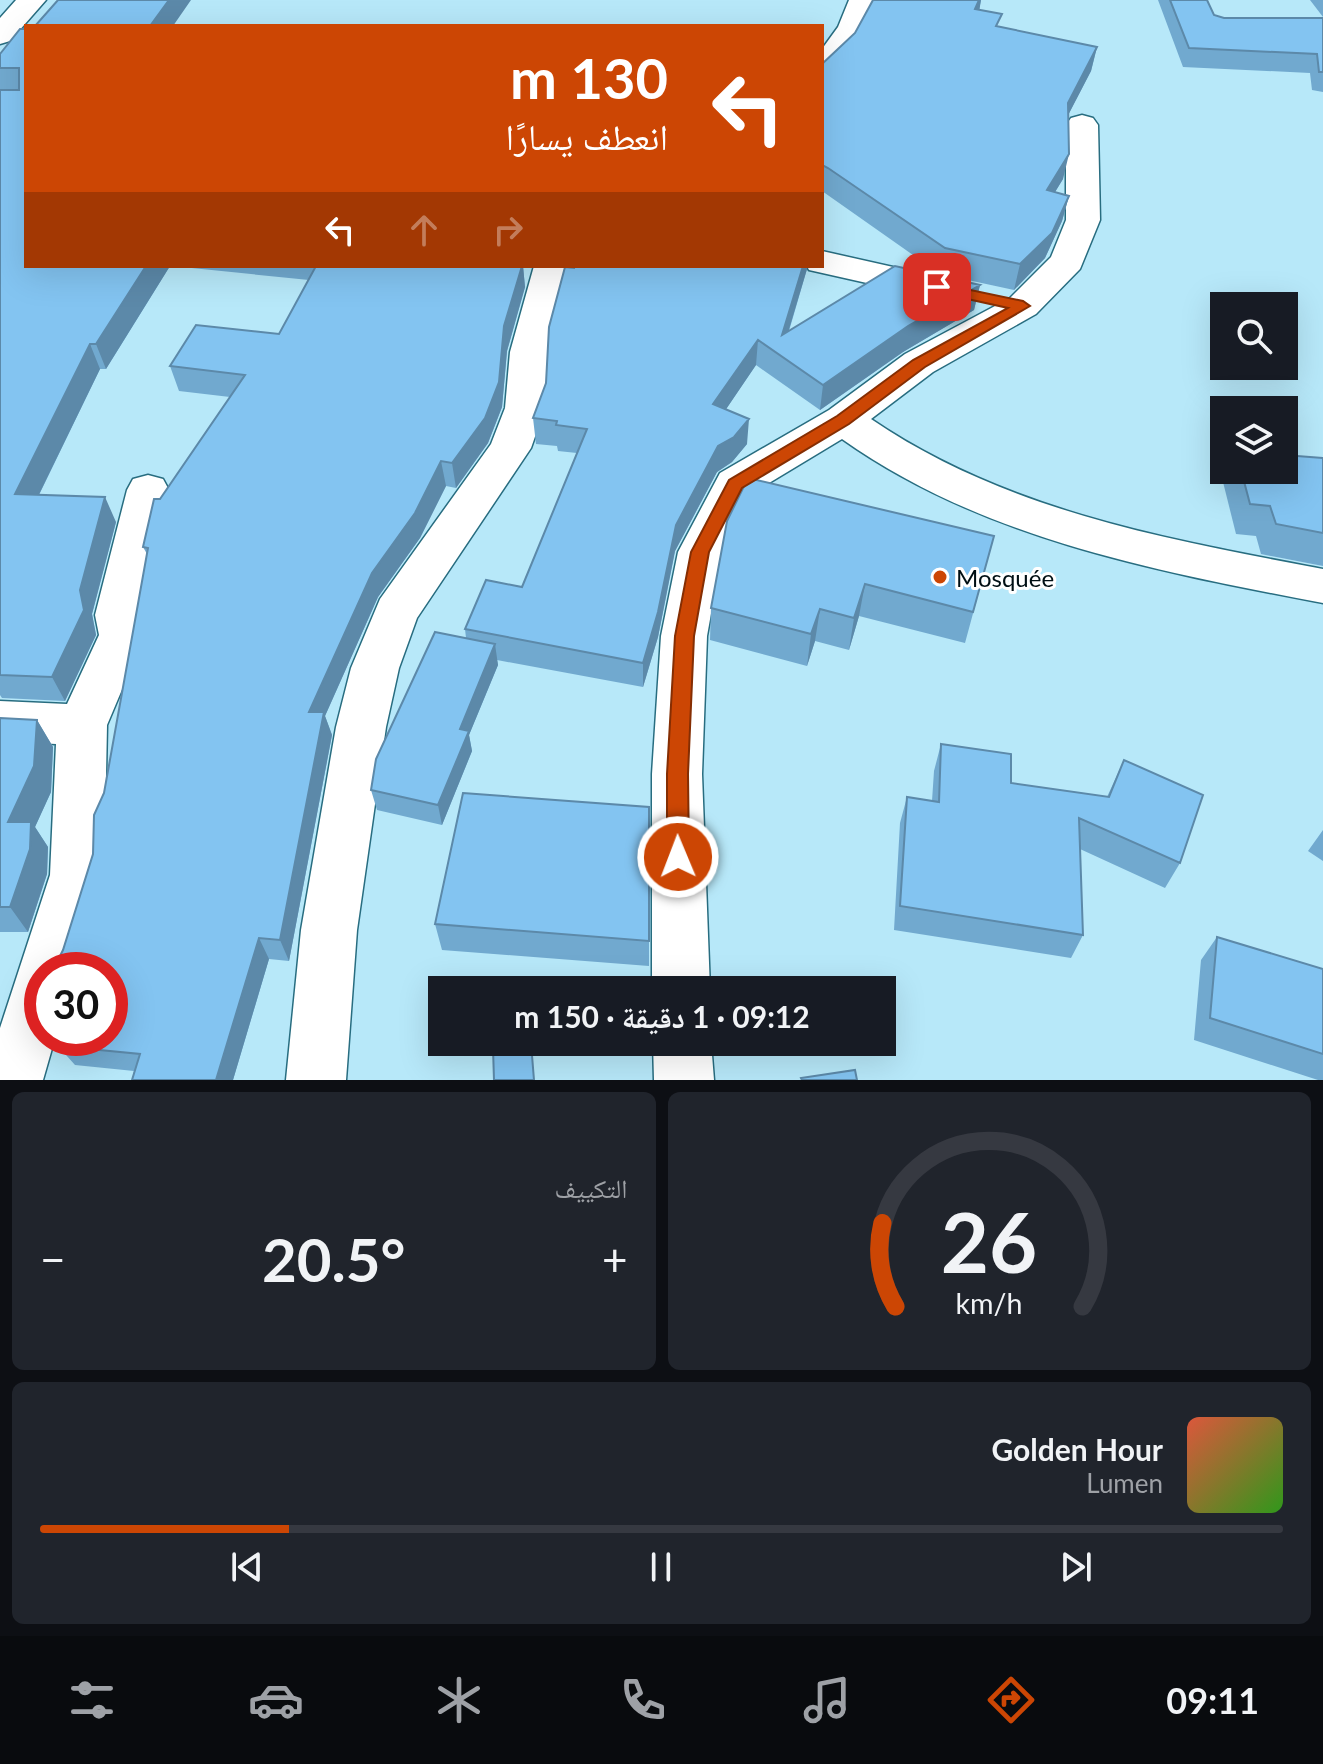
<!DOCTYPE html>
<html lang="ar">
<head>
<meta charset="utf-8">
<style>
  body { margin:0; font-family:Lato,"Noto Naskh Arabic",sans-serif; background:#20242c; color:#f1f3f6; direction:rtl; height:100vh; display:flex; flex-direction:column; font-size:30px; white-space:nowrap }
  * { box-sizing:border-box; margin:0 }
  p { font-size:26px; color:#9ea1a6 }
  .icon { flex:none; width:44px; height:44px; fill:none; stroke:currentColor; stroke-width:2; stroke-linecap:round; stroke-linejoin:round }
  .map { position:relative; height:1080px; overflow:hidden; direction:ltr }
  .details { display:flex; flex-direction:column; gap:12px; padding:12px; background:#0d0f14; flex:1 }
  .details>* { flex:none }
  .top-card { position:absolute; left:24px; top:24px; width:800px; height:244px; border-radius:0px; box-shadow:0 8px 32px #0002; direction:rtl; background:#cc4604; color:#fff; overflow:hidden }
  .buttons { position:absolute; left:1210px; top:292px; display:grid; gap:16px }
  .buttons a { display:grid; place-items:center; width:88px; height:88px; border-radius:0px; background:#171b24; box-shadow:0 8px 32px #0002; font-size:40px }
  .speed { position:absolute; left:24px; top:952px; display:flex; gap:16px; font-size:40px; font-weight:700; text-align:center }
  .speed>* { display:grid; place-content:center; width:104px; height:104px; border-radius:50%; background:#171b24; box-shadow:0 8px 32px #0002; line-height:1 }
  .speed .limit { border:12px solid #d22; background:#fff; color:#111 }
  .pin { position:absolute; display:grid; place-items:center; width:68px; height:68px; color:#fff; margin:-34px; border-radius:16px; box-shadow:0 4px 12px #0006 }
  .me { position:absolute; width:88px; margin:-44px; rotate:359deg; stroke-linejoin:round; filter:drop-shadow(0 0 6px #0008) }
  .turn { display:flex; align-items:center; gap:28px; height:168px; padding:0 24px; font-size:36px }
  .turn .icon { width:104px; height:104px; stroke-width:2.5 }
  .turn b { display:block; font-size:56px; line-height:68px }
  .lanes { display:flex; align-items:center; height:76px; padding:0 24px; background:#0003; justify-content:center; gap:40px; direction:ltr }
  .lanes .off { opacity:.35 }
  .big { font-size:60px; font-weight:700; line-height:1.1 }
  .details .widget { flex:1; display:flex; flex-direction:column; justify-content:center; gap:12px; min-width:0; padding:0 28px; border-radius:12px; background:#20242c }
  .details .dial { align-items:center; gap:0 }
  .dial svg { height:208px; overflow:visible; fill:none; stroke:#363941; stroke-width:7; stroke-linecap:round; text-anchor:middle }
  .dial text { fill:#f1f3f6; stroke:none }
  .song { display:flex; align-items:center; gap:24px }
  .cover { width:96px; height:96px; border-radius:12px; background:linear-gradient(135deg,hsl(10 70% 55%),hsl(110 70% 35%)) }
  .played { height:8px; border-radius:4px; background:linear-gradient(90deg,#cc4604 20%,#363941 20%) }
  .keys { display:flex; justify-content:space-around; direction:ltr }
  .heat { display:flex; justify-content:space-between; align-items:center; font-size:44px; direction:ltr }
  .details .tiles { flex:1; display:grid; gap:12px; grid-template-columns:1fr 1fr }
  .widget:last-child { grid-column:span 2 }
  .trip { position:absolute; left:428px; top:976px; width:468px; height:80px; border-radius:0px; background:#171b24; box-shadow:0 8px 32px #0002; font-weight:700; line-height:80px; text-align:center; direction:rtl }
  .dock { display:flex; height:128px; justify-content:space-around; align-items:center; background:#090b0e; color:#9ea1a6 }
  .dock .icon { width:56px; height:56px }
  .dock .current { color:#cc4604 }
  .dock b { font-size:36px; color:#f1f3f6 }
  .map>svg:first-child { display:block }
</style>
</head>
<body>
<div class="map">
<svg width="1323" height="1080" viewBox="0 0 1323 1080">
  <rect width="100%" height="100%" fill="#b7e8f9"/>
  <g fill="none" stroke-linecap="round" stroke-linejoin="round">
    <defs>
      <path id="minor" d="M16,0H46L10,41L0,44V18Z
        M849,0H877C869,27 851,67 822,74V49L838,27Z
        M1082,115L1093,118L1098,125L1100,220L1080,269L1036,314L933,372L871,419C1006,511 1165,539 1323,569V603C1156,571 983,539 842,439L751,494L722,552L707,636L702,774L710,990H652V774L661,636L678,552L720,473L829,410L905,354L1010,298L1051,257L1066,220V125L1071,118Z
        M822,251L951,280L956,288L951,296L938,299L809,270L807,266H822Z
        M534,266H570L548,352L545,408L531,448L417,618L399,668L386,727L357,930L346,1080H286L301,930L336,727L351,668L380,599L491,444L505,408L510,352Z
        M148,475L163,479L169,490L141,615L145,635L107,725L104,875L75,970H42V1038H55L43,1080H0V1028L50,875L56,744L0,741V701L67,704L99,635L95,615L127,490L133,479Z
        M653,1042H711L714,1080H654Z"/>
    </defs>
    <use href="#minor" stroke="#286d80" stroke-width="3"/>
    <use href="#minor" fill="#fff" fill-rule="evenodd"/>
  </g>
  <path fill="#71a9cf" d="M873,0H981L979,10L999,27L1097,47L1091,71L1068,115L1063,179L1055,192L1069,196L1062,221L1045,258L1014,290L940,274L822,191V64L855,33Z
    M1158,0H1207L1214,15L1224,18H1323V92L1312,90L1310,73L1183,67Z
    M1310,0H1323V17Z
    M26,29L170,266L106,369H100L39,495L116,522L92,614L96,635L65,701L2,698L0,695V54Z
    M172,266H523L525,287L507,351L502,407L488,443L456,488L446,486L420,538L378,597L325,716L332,735L289,961L269,959L233,1080H132L134,1071L75,1065L58,1046L110,970L63,950L93,854L147,554L143,547L160,499L230,397L179,391L170,366L279,334L309,280Z
    M574,268L807,269L789,331L980,285L974,310L903,352L820,410L756,365L726,409L747,444L732,462L717,472L675,551L658,637L643,687L497,660L498,665L469,735L472,751L442,825L377,810L371,790L466,638L465,629L522,587L577,453L558,451L557,446L536,444L533,418L546,383Z
    M1323,458V566L1261,554L1256,536L1236,534L1223,482L1228,470H1284Z
    M994,536L965,643L859,616L849,650L815,641L807,666L710,640L711,608Z
    M0,718L37,720L53,747L51,792L35,827L48,847L47,874L28,932H0Z
    M941,744L1011,783L1107,797L1124,760L1180,863L1165,888L1080,849L1083,935L1071,958L894,930L900,823L907,797L932,801L934,771Z
    M649,807V966L442,950L435,924Z
    M1323,830V861L1308,851Z
    M1217,937L1323,969V1080H1318L1194,1040L1201,960Z"/>
  <path fill="#5c89a9" d="M169,0H191L173,26H150Z
    M979,0H981L978,18L975,9Z
    M1097,47L1091,71L1062,127L1068,103Z
    M1069,154L1063,179L1041,215L1047,190Z
    M1069,196L1062,221L1045,258L1014,290L1020,264Z
    M146,266H170L106,369L96,344Z
    M522,266H523L525,287L507,351L502,407L488,443L456,488L452,463L504,326Z
    M803,266H807V269L781,356L782,335Z
    M980,285L974,310L903,352L820,410L823,385L908,326Z
    M758,340L756,365L712,430L713,404Z
    M90,344L100,369L27,519L15,494Z
    M749,419L747,444L732,462L717,472L675,551L658,637L643,687V663L676,525L718,446Z
    M441,461L446,486L420,538L378,597L325,716L332,735L289,961L280,940L309,712L372,573Z
    M105,497L116,522L92,614L96,635L65,701L52,677L80,590Z
    M865,584L859,616L849,650L854,618Z
    M820,609L815,641L807,666L811,634Z
    M495,644L498,665L469,735L472,751L442,825L438,805L460,729Z
    M37,720L53,747L51,792L35,827L48,847L47,874L28,932L10,907L8,822Z
    M259,938L269,959L233,1080H216Z"/>
  <path fill="#83c4f1" stroke="#5c89a9" stroke-width="2" d="M58,0H169L150,26H35Z
    M873,0H979L975,9L1002,14L996,26L1097,47L1068,103L1069,154L1047,190L1069,196L1052,233L1020,264L945,248L828,168L822,165V64L855,33Z
    M1170,0H1207L1214,15L1224,18H1323V72H1319L1317,54L1189,48Z
    M20,29H26V266H146L96,344H90L15,494L105,497L80,590L84,610L52,677L0,675V90H19V68H0V54Z
    M316,266H522L504,326L499,382L485,418L452,463L441,461L415,513L372,573L309,712H324L280,940L259,938L216,1080H132L140,1054L58,1046L62,1038H110V970H53L63,950L93,854L94,815L104,793L148,548L143,547L154,499H160L245,375L170,366L196,325L279,334Z
    M574,266H803L782,335L895,266L980,285L908,326L823,385L758,340L713,404L749,419L734,437L718,446L676,525L658,612L643,663L465,629L486,580L522,587L587,429L556,425L557,421L533,418L546,383L549,327L565,267L574,268Z
    M1284,455L1323,458V533L1276,524L1270,506L1250,504L1241,470H1284Z
    M748,478L994,536L973,612L865,584L854,618L820,609L811,634L711,608L727,521Z
    M435,632L495,644L460,729L469,731L438,805L371,790L376,759Z
    M0,718L37,720L34,766L8,822H31L30,849L10,907H0Z
    M941,744L1011,754V783L1109,797L1124,760L1203,795L1180,863L1079,818L1083,935L900,906L907,797L939,802Z
    M463,793L649,807V941L435,924Z
    M1217,937L1323,969V1054L1210,1018Z
    M531,1043L534,1080H494L493,1048Z
    M855,1070L857,1080H802L801,1078Z"/>
  <path fill="#cc4604" stroke="#852e03" stroke-width="2" d="M937,283L1023,301L1030,306L925,367L849,424L742,488L709,552L694,636L688,774L689,857L686,864L678,867L671,864L667,857V774L675,636L691,552L729,480L837,416L913,360L1008,308L931,291V284Z"/>
  <circle fill="#cc4604" stroke="#fff" stroke-width="3" cx="940" cy="577" r="8"/>
  <g text-anchor="middle" dominant-baseline="central" stroke-width="6" stroke-linejoin="round" paint-order="stroke">
    <g font-size="24" fill="#000f14" stroke="#fff" text-anchor="start">
      <text x="956" y="577">Mosquée</text>
    </g>
  </g>
</svg>
<div class="buttons">
<a><svg class="icon" aria-label="search" viewBox="0 0 24 24"><circle cx="10" cy="10" r="6"/><path d="M15 15l6 6"/></svg></a>
<a><svg class="icon" aria-label="layers" viewBox="0 0 24 24"><path d="M12 4l9 5-9 5-9-5zM3 14l9 5 9-5"/></svg></a>
</div>
<div class="speed"><div class="limit">30</div></div>
<div class="pin" style="left:937px;top:287px;background:#d93025"><svg class="icon" aria-label="arrive" viewBox="0 0 24 24"><path d="M6 21V4h12l-3 4 3 4H6"/></svg></div>
<svg class="me" style="left:678px;top:857px" viewBox="-20 -20 40 40"><circle r="17" fill="#cc4604" stroke="#fff" stroke-width="3"/><path d="M0-11L8 9 0 5-8 9z" fill="#fff"/></svg>
<div class="trip">09:12 · 1 دقيقة · 150 m</div>
<div class="top-card">
<div class="turn"><svg class="icon" aria-label="left" viewBox="0 0 24 24"><path d="M17 20v-9H6M10 6l-5 5 5 5"/></svg><div><b>130 m</b>انعطف يسارًا</div></div>
<div class="lanes"><svg class="icon" aria-label="left" viewBox="0 0 24 24"><path d="M17 20v-9H6M10 6l-5 5 5 5"/></svg><svg class="icon off" aria-label="ahead" viewBox="0 0 24 24"><path d="M12 20V5M6 11l6-6 6 6"/></svg><svg class="icon off" aria-label="right" viewBox="0 0 24 24"><path d="M7 20v-9h11M14 6l5 5-5 5"/></svg></div>
</div>
</div>
<section class="details">
<div class="tiles">
<div class="widget dial"><svg viewBox="0 0 100 80">
<path d="M14 69A42 42 0 1 1 86 69"/>
<path d="M14 69A42 42 0 0 1 9 37" stroke="#cc4604"/>
<text x="50" y="56" font-size="32" font-weight="700">26</text>
<text x="50" y="72" font-size="11">km/h</text>
</svg></div>
<div class="widget"><p>التكييف</p>
<div class="heat"><a>−</a><b class="big">20.5°</b><a>+</a></div>
</div>
<div class="widget">
<div class="song"><i class="cover"></i><div><b>Golden Hour</b><p>Lumen</p></div></div>
<div class="played"></div>
<div class="keys"><svg class="icon" aria-label="previous" viewBox="0 0 24 24"><path d="M18 5L8 12l10 7zM5 5v14"/></svg><svg class="icon" aria-label="pause" viewBox="0 0 24 24"><path d="M8 5v14M16 5v14"/></svg><svg class="icon" aria-label="next" viewBox="0 0 24 24"><path d="M6 5l10 7-10 7zM19 5v14"/></svg></div>
</div>
</div>
</section>
<nav class="dock">
<b>09:11</b>
<svg class="icon current" aria-label="directions" viewBox="0 0 24 24"><path d="M12 3l9 9-9 9-9-9zM9 14v-3h6M13 9l2 2-2 2"/></svg>
<svg class="icon" aria-label="music" viewBox="0 0 24 24"><path d="M9 18V5l10-2v13"/><circle cx="6" cy="18" r="3"/><circle cx="16" cy="16" r="3"/></svg>
<svg class="icon" aria-label="phone" viewBox="0 0 24 24"><path d="M5 4h4l2 5-3 2q2 4 5 5l2-3 5 2v4C11 20 4 13 5 4z"/></svg>
<svg class="icon" aria-label="climate" viewBox="0 0 24 24"><path d="M12 3v18M4 7l16 10M4 17L20 7"/></svg>
<svg class="icon" aria-label="car" viewBox="0 0 24 24"><path d="M5 17H2v-5l4-1 3-4h7l3 4 3 1v5h-3M9 17h6M6 11h13"/><circle cx="7" cy="17" r="2"/><circle cx="17" cy="17" r="2"/></svg>
<svg class="icon" aria-label="filters" viewBox="0 0 24 24"><path d="M4 7h16M4 17h16"/><circle cx="9" cy="7" r="2"/><circle cx="15" cy="17" r="2"/></svg>
</nav>
</body>
</html>
